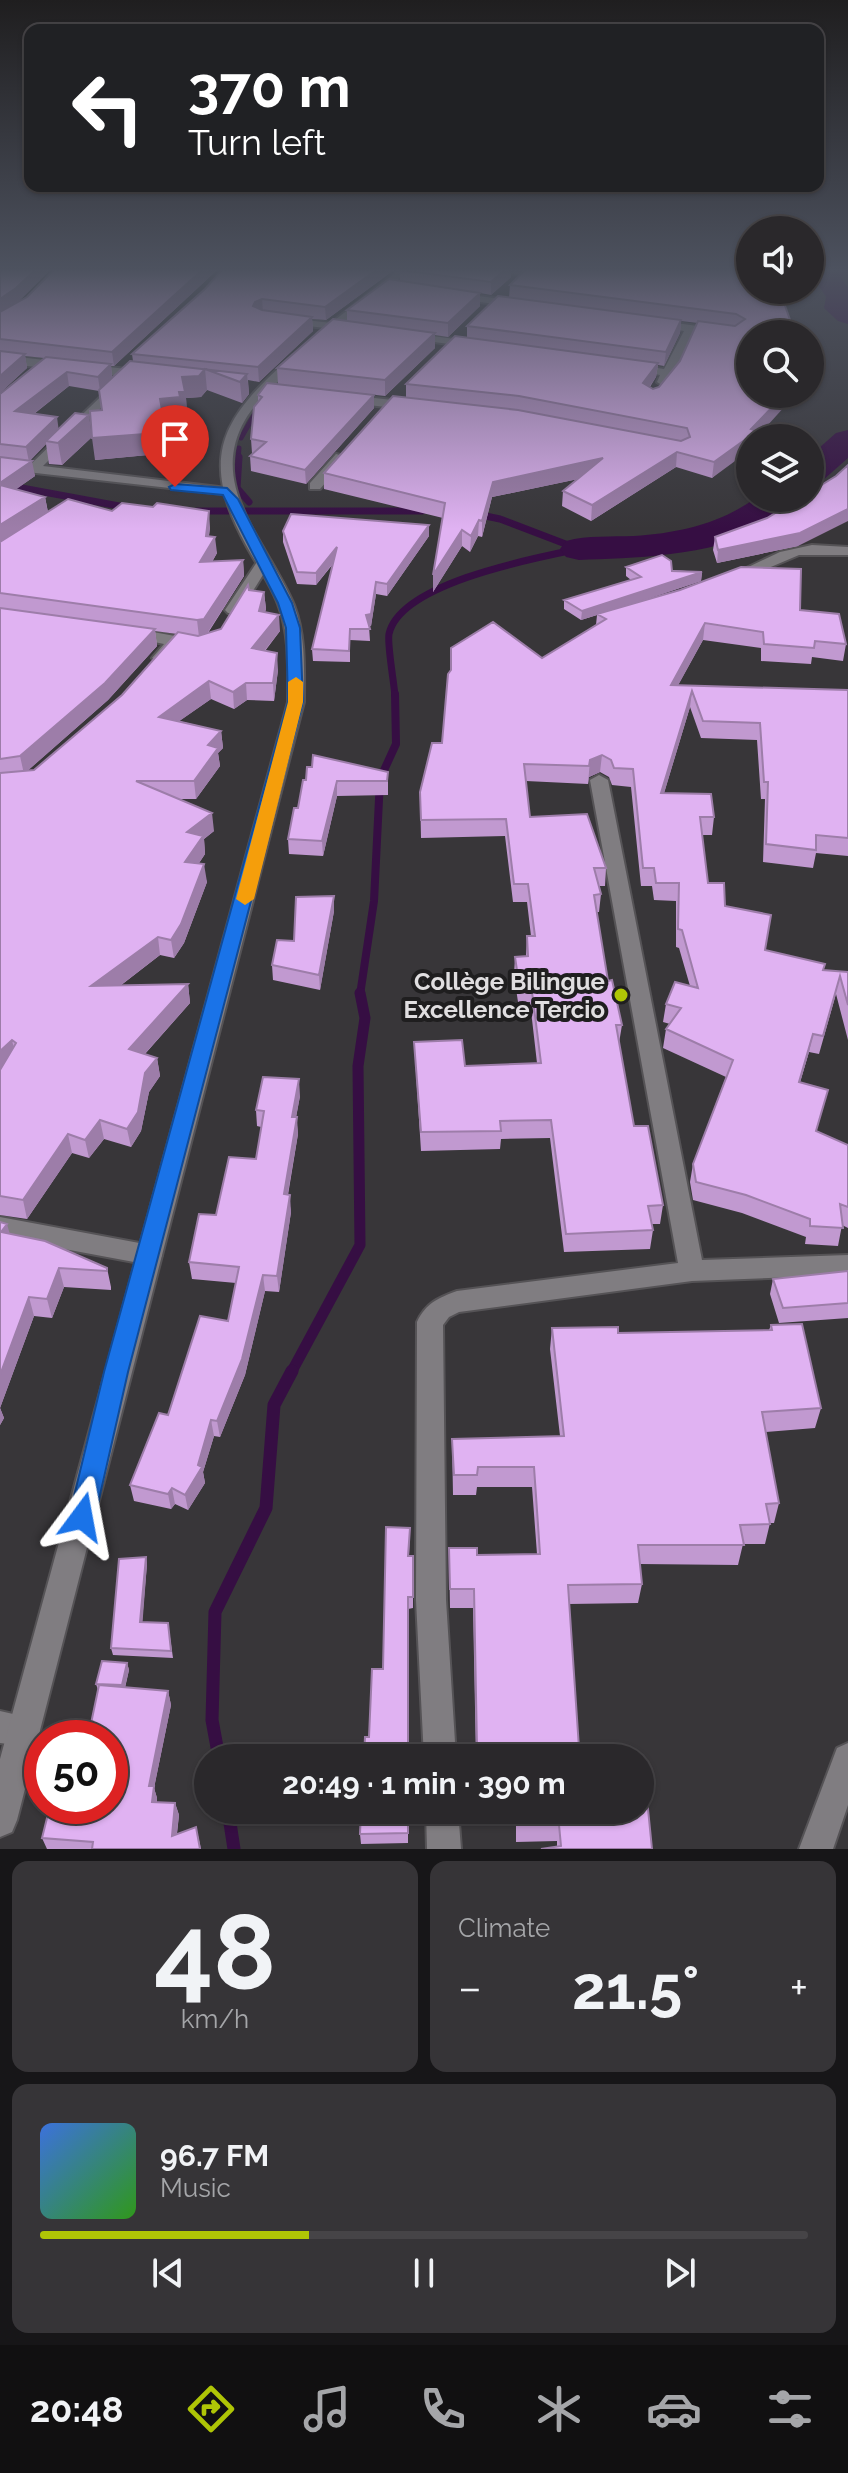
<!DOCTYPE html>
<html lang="en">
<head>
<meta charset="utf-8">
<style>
  body { margin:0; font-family:Raleway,sans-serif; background:#363437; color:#f1f3f6; height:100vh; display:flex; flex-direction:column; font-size:30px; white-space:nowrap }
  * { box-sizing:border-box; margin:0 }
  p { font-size:26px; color:#a5a6a9 }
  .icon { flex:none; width:44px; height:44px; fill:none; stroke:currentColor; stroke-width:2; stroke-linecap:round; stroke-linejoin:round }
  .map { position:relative; height:1849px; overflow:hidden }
  .panel { display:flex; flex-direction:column; gap:12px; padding:12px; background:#171618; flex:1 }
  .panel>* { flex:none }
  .guide { position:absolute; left:24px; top:24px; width:800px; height:168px; border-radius:16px; box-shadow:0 2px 6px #0004,0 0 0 2px #464447; background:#202124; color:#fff; overflow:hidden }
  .controls { position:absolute; left:736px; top:216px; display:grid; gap:16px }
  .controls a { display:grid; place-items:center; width:88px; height:88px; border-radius:50%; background:#2a282b; box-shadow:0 2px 6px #0004,0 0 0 2px #464447; font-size:40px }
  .speed { position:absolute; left:24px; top:1720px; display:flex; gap:16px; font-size:40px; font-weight:700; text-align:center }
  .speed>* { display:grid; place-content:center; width:104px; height:104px; border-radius:50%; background:#2a282b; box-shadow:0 2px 6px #0004,0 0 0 2px #464447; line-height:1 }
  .speed .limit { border:12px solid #d22; background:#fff; color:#111 }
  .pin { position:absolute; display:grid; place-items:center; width:68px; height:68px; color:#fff; margin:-82px -34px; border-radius:50% 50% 50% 0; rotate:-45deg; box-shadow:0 0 8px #0007 }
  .pin .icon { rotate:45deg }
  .me { position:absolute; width:88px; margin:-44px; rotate:13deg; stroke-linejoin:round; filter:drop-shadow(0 0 6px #0008) }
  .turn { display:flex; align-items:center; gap:28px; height:168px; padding:0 32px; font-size:36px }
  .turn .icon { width:104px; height:104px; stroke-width:2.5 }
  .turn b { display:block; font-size:56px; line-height:68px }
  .big { font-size:60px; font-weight:700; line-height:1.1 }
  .panel .card { flex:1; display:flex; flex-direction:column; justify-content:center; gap:12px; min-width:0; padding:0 28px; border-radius:16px; background:#363437 }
  .panel .dial { align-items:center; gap:0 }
  .dial b { font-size:104px; line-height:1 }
  .song { display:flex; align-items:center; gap:24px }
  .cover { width:96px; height:96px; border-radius:12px; background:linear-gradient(135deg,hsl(220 70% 55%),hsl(110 70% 35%)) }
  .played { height:8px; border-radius:4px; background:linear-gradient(90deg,#afc506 35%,#464447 35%) }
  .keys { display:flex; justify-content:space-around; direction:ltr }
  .heat { display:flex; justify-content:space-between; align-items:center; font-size:44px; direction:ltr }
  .panel .tiles { flex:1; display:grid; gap:12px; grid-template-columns:1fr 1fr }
  .card:last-child { grid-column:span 2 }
  .trip { position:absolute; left:194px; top:1744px; width:460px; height:80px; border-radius:40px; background:#2a282b; box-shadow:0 2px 6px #0004,0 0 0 2px #464447; font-weight:700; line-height:80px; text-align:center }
  .dock { display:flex; height:128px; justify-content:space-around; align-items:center; background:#111011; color:#a5a6a9 }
  .dock .icon { width:56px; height:56px }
  .dock .on { color:#afc506 }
  .dock b { font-size:36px; color:#f1f3f6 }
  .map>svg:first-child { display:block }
</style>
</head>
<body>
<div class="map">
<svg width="848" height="1849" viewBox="0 0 848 1849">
  <rect width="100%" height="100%" fill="#383639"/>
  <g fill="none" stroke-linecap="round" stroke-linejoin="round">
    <path stroke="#360e43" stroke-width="5" d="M241,438L261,403
      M238,459L239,448"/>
    <path stroke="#360e43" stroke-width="7" d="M239,457L237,488L249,502
      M0,484L130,508
      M197,511H422
      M476,514L500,519L576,548
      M395,696C394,682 387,644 389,634C400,583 535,558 579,549"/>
    <path stroke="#360e43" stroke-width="8" d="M360,995L374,901L380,779L396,744L395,694"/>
    <path stroke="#360e43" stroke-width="11" d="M291,1373L360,1245L358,1066L365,1018L360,993"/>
    <path stroke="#360e43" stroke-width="13" d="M219,1758L212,1720L215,1612L266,1508L274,1405L292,1371
      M228,1810L234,1849"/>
    <path fill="#360e43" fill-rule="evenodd" d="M846,270L841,277L848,288V324L838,321L824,308L826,297L813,277L818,270Z
      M848,430V458L822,481L810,484V456L836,433Z
      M756,498H798C758,556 642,558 579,560L566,557L560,549L566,541C588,535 611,537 634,536C679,533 719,524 756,498Z"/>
    <defs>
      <path id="minor" d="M494,270H526L531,273L526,276Z
        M454,293L518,301L523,304L518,307L450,298V294Z
        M287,318L350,325L356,328L350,331L283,323V319Z
        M653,320L720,329L726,332L720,335L695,332L676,373L663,386L657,382L660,375L626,368L632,364L664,369L684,331L649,325L647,323Z
        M410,333L477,342L483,345L477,348L406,338L404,336Z
        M0,355L145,371L151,375L145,379L0,363Z
        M120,378L126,382L124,385L43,466L227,488L232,489V495L0,469V461L30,465Z
        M347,395L411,402L417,406L411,410L343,402L341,399Z
        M336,454L348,457L320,489H310V483Z
        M812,545L848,547V555H799L733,583L728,584L721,580L780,552Z
        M264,558L271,562L241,610L238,613H228L225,610L257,562Z
        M131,628L175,636L183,641L166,661L160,663L152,658L164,644L125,636V630Z
        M599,775L608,780L702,1260L848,1255V1275L692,1281L459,1312L449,1317L443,1325L446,1600L456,1758H424L416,1600L417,1322C426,1303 438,1298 457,1291L678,1263L590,780Z
        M0,1217L150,1245L159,1248L162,1255L159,1262L150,1265L0,1237Z
        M0,1711L35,1719L40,1730L35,1741L24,1746L0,1743Z
        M848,1743V1805L833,1849H799L837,1748Z
        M426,1810H458L461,1849H427Z"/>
      <path id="secondary" d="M399,270H410L325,338H317V334Z
        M293,355L303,357C284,378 260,395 245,420C206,487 270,546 294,605C306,636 304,670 304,702L17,1820L12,1832L0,1837V1759L288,702C288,669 290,635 278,604C270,583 257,565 246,545C197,455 223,417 293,355Z"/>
    </defs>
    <use href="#minor" stroke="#555356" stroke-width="4"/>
    <use href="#secondary" stroke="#555356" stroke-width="4"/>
    <use href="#minor" fill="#807d81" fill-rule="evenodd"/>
    <use href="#secondary" fill="#807d81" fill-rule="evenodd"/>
  </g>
  <path fill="#c199d0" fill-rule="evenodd" d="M0,270H50L18,302L27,297L54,270H217L114,366H111L112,377L133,361L132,354L205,289L222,270H394L326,320L312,319L313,331L259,382L248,380L249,394L242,403L207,390L201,397L186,398L187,413L181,414L182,419L163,420L169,459L148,455L95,460L102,410L99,391L69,386L34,414L58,429L92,437L62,465L49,464L46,444L30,460L35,476L16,489L45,497L48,512L112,511L210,527L209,536L217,553L212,562L243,560L244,576L208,633L221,629L249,590L264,592L266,609L265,612L280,631L265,651L278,670L274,701L247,700L234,709L211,699L179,721L221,731L223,748L218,753L220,766L196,799H178L214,831L204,839L205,854L199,863L207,882L184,943L174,958L160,955L120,986L188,984L190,1003L145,1054L157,1058L160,1076L149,1092L141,1131L131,1147L104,1139L89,1158L72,1153L27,1219L0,1215V394L44,358L25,356L27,368L0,393ZM155,631L177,634L122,695L34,770L27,771L108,700L157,646Z
    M400,270H511V277L491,295L480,293V306L448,337L435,335V348L385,396L278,384L277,368L347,321V310L400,281Z
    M510,285L784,290L786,300L756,437L712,478L676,467L591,521L562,506L563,491L578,479L492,497L482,537L478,536L470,552L462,546L433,592V575L443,518L324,489V473L406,397V384L467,338V326L509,298ZM681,321L698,323L680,361L659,387L653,389L650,387L656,377L658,365L664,366L680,333Z
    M258,395L374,408L306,484L251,471L250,456L253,454L252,453L251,439L258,402Z
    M836,476L798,546L717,563L713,550L715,537L767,518Z
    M429,525V536L387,596L376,594L371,626H369L370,641L350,640V662L313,661L312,649L333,564L316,585L297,584L283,542V531Z
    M626,567L702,572L701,581L638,602L800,610L846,644L843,661L812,657L811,664L761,661V648L703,640L678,685L848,690V856L816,853L813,868L763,862L765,799H761L757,740L701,738L690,707L664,793L714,817L712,835H702L708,883L725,906L765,950L824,970L848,972V1040L836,994L819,1054L809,1052L800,1082L823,1108L816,1132L848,1145V1228L842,1225L838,1246L805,1244L806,1237L742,1213L693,1200L690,1182L693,1164L726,1077L663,1048L666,1029L670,1024L663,1022L666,1004L690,986L679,948L676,947V901L654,900L652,886H641L631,787L612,785L609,777L600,772L589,777L588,784L526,781L530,817L606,868L605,886H599L601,894L599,912H597L608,981L622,1025L619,1043L634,1126L663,1205L660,1224H652L653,1230L650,1249L564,1252L550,1138L501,1139L500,1149L421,1151L414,1042L465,1066L537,1063L530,1002H518L514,975L515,957L526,956L527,936H531L527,902H513L505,836L421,838L420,792L442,743L542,658L596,625L597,615L581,620L564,609V600L631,580L626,576Z
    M388,772V795L337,796L323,856L289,854L288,839L306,780Z
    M334,896V911L320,990L273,980L272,965Z
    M300,1096L296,1117L298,1134L288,1195L291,1212L279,1292L265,1291L245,1375L220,1437L214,1436L203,1472L205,1483L188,1510L175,1504L171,1509L134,1501L130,1485L168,1415L228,1321L236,1283L192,1279L189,1262L216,1215L256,1159L261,1127L257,1126L256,1110Z
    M0,1222L9,1234L107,1268L111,1287V1290L64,1287L52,1318L34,1316L0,1408L4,1418L0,1425Z
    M848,1271V1318L779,1323L770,1294L773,1279Z
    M771,1325L821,1408L815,1428L766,1432L779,1503L774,1523H770L765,1544H743L738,1565L640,1564L642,1584L638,1603L569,1604L579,1748L577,1758H476L473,1608H450L449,1548L477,1555L537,1554L532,1487H477L476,1495H453L452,1439L560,1436L550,1349L552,1328L618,1333L769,1330Z
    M410,1528L409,1556H413V1608L408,1609V1758L369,1737Z
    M146,1557L147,1564L142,1622L168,1623L173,1658L113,1655L111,1648Z
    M127,1663L129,1670L125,1688L168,1691L171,1705L154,1788L157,1798V1802L175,1803L179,1815L177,1834L196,1827L201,1849H47L42,1838L110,1806L98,1690L96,1684Z
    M408,1810V1843L361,1844L360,1834Z
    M516,1810H640L652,1849L557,1846V1841L516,1842Z"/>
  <path fill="#9d7da9" d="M35,270H50L18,302L0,314V299Z
    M202,270H217L114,366L112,352Z
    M376,270H394L326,320L325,307Z
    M504,270H511V277L491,295V282Z
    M480,293V306L448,337V323Z
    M262,299L263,312L253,306L255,302Z
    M312,317L313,331L259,382L258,367Z
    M681,320L680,333L664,366L666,352Z
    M435,333V348L385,396V380Z
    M25,354L27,368L0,393V376Z
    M658,363L656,377L642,397L643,383Z
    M111,364L112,378L100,391L98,377Z
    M205,369L207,390L201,397L186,398L187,413L181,414L182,419L162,420L160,399L182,377Z
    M67,372L69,386L18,426L15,411Z
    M247,374L249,394L242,403L240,382Z
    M785,394H796L756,438H750V450L712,478L714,462L751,429Z
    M374,395V408L306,484L305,470Z
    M89,415L92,437L62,465L58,443Z
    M57,417L59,432L46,441V444L29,462L26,447Z
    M145,434L148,455L95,460L92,438Z
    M677,452L676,467L591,521L592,505Z
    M603,458L602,474L492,497L482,537V521L493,482Z
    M32,461L35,476L1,500L0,483Z
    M45,497L48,513L0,542V525Z
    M848,509V521L798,546L717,563L718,550Z
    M209,511L210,527L207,550L215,537L217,553L202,579L200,562Z
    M479,520L478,536L470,552L471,536Z
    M429,525V536L387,596V584Z
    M462,530V546L433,592V575Z
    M337,547V558L316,585V573Z
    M243,560L244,576L206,635L199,637L197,620Z
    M702,572L701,581L599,615L597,614V615L581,620L582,611Z
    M376,582V594L371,626L366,627V615Z
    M264,592L266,609L260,628L259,611Z
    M279,615L280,631L253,665L252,648Z
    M705,623L703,640L669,702L671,685Z
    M155,629L157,646L108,700L24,774L20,756Z
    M277,653L278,670L274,701L273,683Z
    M209,681L211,699L161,734L159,717Z
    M246,683L247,700L234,709L233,692Z
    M692,691L690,707L659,810L661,793Z
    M221,731L223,748L218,753L220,766L196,799L194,781L208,745Z
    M602,755L600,772L589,777L588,784L590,760Z
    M337,781V796L323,856L322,841Z
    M212,813L214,831L204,839L205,854L188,880L185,862L187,832Z
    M204,864L207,882L184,943L174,958L171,940Z
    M334,896V911L320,990L319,975Z
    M158,937L160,955L95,1005L91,986Z
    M188,984L190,1003L133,1067L129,1049Z
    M813,1034L809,1052L795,1100L799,1082Z
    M12,1040L16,1058L0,1075V1051Z
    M157,1058L160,1076L149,1092L141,1131L131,1147L127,1129L145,1073Z
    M299,1079L300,1096L293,1134L292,1117Z
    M297,1117L298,1134L285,1210L284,1194Z
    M100,1120L104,1139L89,1158L85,1140Z
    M68,1134L72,1153L27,1219L23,1200Z
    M290,1195L291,1212L279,1292L277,1276Z
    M7,1224L12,1242L1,1232Z
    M59,1268L64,1287L52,1318L47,1299Z
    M263,1275L265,1291L245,1375L220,1437L217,1421Z
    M29,1297L34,1316L0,1408L4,1418L0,1425V1375Z
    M211,1420L214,1436L203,1472L205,1483L188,1510L185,1495L198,1465Z
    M172,1488L175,1504L171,1509L168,1494Z
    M146,1557L147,1564L142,1629L140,1622Z
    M127,1663L129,1670L124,1691L122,1685Z
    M168,1691L171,1705L154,1788L157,1798L156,1815L149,1786Z
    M175,1803L179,1815L175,1848L172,1836Z"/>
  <path fill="#e0b2f2" stroke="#9d7da9" stroke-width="2" d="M0,270H35L16,288L0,299Z
    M54,270H202L112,352L0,339V312L27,297Z
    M222,270H376L325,307L262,299L255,302L253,306L262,310L312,317L258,367L132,354L205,289Z
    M400,270H504L491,282Z
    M525,270H750V290H783L786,300H783L795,334H750V394H785L751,429L757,431L714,462L677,452L592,505L563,491L603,458L493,482L482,521L479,520L471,536L462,530L433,575L445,503L324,473L393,396L518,410L681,441L690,437L687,428L519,396L406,384L455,336L658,363L643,383L653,389L659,387L680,361L698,321L735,326L745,319L736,314L510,285Z
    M389,279L480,293L448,323L347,310Z
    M498,296L681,320L666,352L467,326Z
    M333,319L435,333L385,380L277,368Z
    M0,351L25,354L0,376Z
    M46,357L111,364L98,377L67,372L15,411L57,417L26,447L0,444V394Z
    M130,361L247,374L240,382L205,369L199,376L182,377L185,392H179L180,397L160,399L167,437L145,434L92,438L90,411L102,410L99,390Z
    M267,383L374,395L305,470L250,456L266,442L251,439L254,407L262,397L258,395Z
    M75,413L89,415L58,443L46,441Z
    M0,457L32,461L0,483Z
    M848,465V509L800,533L718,550L715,537L767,518L800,498H810V492L836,476Z
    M0,485L45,497L0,525Z
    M68,499L112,511L122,503L153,507L157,503L209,511L206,536L215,537L200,562L243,560L204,619L197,620L0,593V542Z
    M291,514L429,525L387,584L376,582L371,614L366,615L370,629H350L349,651L312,649L337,547L316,573L297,572L283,531Z
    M662,555L671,561L672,571L702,572L582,611L564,600L641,577L626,567Z
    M741,567L801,569L800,610L839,614L846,644L815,641L814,648L764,644L763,632L705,623L671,685L848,690V838L816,835V850L766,844L768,782H764L760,723L703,721L692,691L661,793L711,794L714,817H700L708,883H724L725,906L771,915L765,950L825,964L823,970L848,972V1005L840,976L823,1036L813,1034L799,1082L828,1090L816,1131L848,1145V1207L840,1204L843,1228L810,1226V1219L746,1195L696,1182L693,1164L733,1060L666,1029L681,1008L666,1004L675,982L698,988L682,930L678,929L679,883H656L654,868H643L633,769L614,768L611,760L602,755L590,760L589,766L524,764L530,817L587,814L606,868H594L601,894L594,895L608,981L612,980L622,1025H616L634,1126H648L663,1205L648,1206L653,1230L566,1234L551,1120L500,1121L501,1131L421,1132L414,1042L462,1040L465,1066L541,1063L531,984H519L515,957L528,956L527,936H535L528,884H514L506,819L421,820L420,792L432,743H442L448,674L451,670V648L493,622L542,658L606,619L597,614L680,590Z
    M248,585L249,590L264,592L259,611L279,615L252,648L277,653L273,683H246L233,692L209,681L159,717L221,731L208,745L218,748L194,781H136L212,813L187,832L203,836L185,862L204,864L181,924L171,940L158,937L91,986L188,984L129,1049L157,1058L145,1073L138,1112L127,1129L100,1120L85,1140L68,1134L23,1200L0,1196V1070L16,1043L12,1040L0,1051V773L34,770L122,695L178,632L198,636L221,629Z
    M0,608L155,629L105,683L20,756L0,759Z
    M313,755L388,772L387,781H337L322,841L288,839L294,808H298L303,780H306L307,767H312Z
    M334,896L319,975L272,965L277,940L294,941L296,897Z
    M263,1077L299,1079L292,1117H297L284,1194L290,1195L277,1276L263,1275L242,1359L217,1421L211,1420L198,1465L202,1467L185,1495L172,1488L168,1494L130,1485L159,1413L168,1415L200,1316L228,1321L239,1267L189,1262L199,1214L216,1215L229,1157L256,1159L264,1111L256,1110Z
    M0,1222L7,1224L1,1232L45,1241L107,1268V1271L59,1268L47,1299L29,1297L0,1375Z
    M848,1271V1303L783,1308L773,1279Z
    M802,1324L821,1408L762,1412L779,1503L766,1504L770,1524L740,1525L744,1545H638L642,1584L568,1585L579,1748H542L543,1758H518V1748H477L474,1589H450L449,1548H477V1555L540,1554L534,1467H478L477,1475H454L452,1439L564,1436L552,1328L618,1327V1333L772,1330L771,1325Z
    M386,1527L410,1528L408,1556H413V1597H408V1758H364L365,1737H369L372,1669H383Z
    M146,1557L140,1622L168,1623L171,1651L111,1648L119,1559Z
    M102,1661L127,1663L122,1685L96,1684Z
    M99,1685L168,1691L149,1786H154L152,1802L175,1803L172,1836L196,1827L200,1849H92L93,1842L42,1838L50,1806H110V1738H88Z
    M640,1799H647L652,1849H541L561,1846L559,1825H518V1810H640Z
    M361,1810H408V1833L360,1834Z"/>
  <linearGradient id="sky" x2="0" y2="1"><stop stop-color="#1f1e1f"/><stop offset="0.51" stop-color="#4d525f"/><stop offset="1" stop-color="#4d525f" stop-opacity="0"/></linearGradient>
  <rect width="848" height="529" fill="url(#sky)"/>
  <path fill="#1a73e8" stroke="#114b97" stroke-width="2" d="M175,484L227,488L238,499L292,603L300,628L303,702L128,1372L95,1517L91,1525L82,1529L72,1525L69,1517L104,1372L288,702L286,628L278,603L225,499L223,495L171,490L169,487Z"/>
  <path fill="#f59e0b" d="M296,677L303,682V702L254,899L245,905L236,899L288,702V682Z"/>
  <circle fill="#afc506" stroke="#1f1e1f" stroke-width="3" cx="621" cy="995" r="8"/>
  <g text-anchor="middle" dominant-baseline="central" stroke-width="8" stroke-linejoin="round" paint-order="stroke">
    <g font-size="24" font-weight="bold" fill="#e0dee0" stroke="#1f1e1f" text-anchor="end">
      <text x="605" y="981">Collège Bilingue<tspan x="605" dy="28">Excellence Tercio</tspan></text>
    </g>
  </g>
</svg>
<div class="controls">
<a><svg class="icon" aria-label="sound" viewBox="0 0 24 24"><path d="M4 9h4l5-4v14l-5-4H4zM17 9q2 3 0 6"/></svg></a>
<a><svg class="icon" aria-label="search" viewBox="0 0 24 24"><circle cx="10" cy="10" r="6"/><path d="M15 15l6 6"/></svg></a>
<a><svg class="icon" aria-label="layers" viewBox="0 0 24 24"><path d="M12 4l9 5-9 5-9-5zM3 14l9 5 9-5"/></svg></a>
</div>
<div class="speed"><div class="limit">50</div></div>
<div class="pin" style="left:175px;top:487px;background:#d93025"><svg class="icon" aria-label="arrive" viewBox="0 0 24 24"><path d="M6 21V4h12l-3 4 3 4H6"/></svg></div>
<svg class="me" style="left:82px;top:1517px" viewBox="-20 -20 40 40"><path d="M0-17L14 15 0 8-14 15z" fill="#1a73e8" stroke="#fff" stroke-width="4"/></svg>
<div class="trip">20:49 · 1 min · 390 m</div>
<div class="guide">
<div class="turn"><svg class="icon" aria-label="left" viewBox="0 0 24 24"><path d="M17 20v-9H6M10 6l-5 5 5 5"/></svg><div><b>370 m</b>Turn left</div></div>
</div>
</div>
<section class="panel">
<div class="tiles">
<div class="card dial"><b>48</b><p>km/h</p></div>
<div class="card"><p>Climate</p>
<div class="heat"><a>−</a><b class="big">21.5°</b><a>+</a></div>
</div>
<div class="card">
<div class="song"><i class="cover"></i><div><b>96.7 FM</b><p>Music</p></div></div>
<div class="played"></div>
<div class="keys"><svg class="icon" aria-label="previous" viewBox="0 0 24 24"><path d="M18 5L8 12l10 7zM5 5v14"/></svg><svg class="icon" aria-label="pause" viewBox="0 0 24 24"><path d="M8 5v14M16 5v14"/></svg><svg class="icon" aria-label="next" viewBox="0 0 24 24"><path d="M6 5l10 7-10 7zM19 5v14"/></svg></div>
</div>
</div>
</section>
<nav class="dock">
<b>20:48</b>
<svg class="icon on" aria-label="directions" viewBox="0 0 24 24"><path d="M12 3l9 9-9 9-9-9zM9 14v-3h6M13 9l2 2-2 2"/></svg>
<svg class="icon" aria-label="music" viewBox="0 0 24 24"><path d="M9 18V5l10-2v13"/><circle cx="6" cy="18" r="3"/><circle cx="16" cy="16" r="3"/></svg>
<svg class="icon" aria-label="phone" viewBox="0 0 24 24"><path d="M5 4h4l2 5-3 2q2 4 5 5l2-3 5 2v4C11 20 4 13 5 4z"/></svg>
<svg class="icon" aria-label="climate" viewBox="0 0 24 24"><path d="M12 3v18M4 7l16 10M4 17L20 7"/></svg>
<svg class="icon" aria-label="car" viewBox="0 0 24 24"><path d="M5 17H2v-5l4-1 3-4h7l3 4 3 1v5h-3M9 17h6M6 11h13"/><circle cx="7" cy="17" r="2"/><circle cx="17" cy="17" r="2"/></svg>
<svg class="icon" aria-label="filters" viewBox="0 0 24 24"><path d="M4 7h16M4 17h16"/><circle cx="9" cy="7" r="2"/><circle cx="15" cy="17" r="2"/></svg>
</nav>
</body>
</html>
